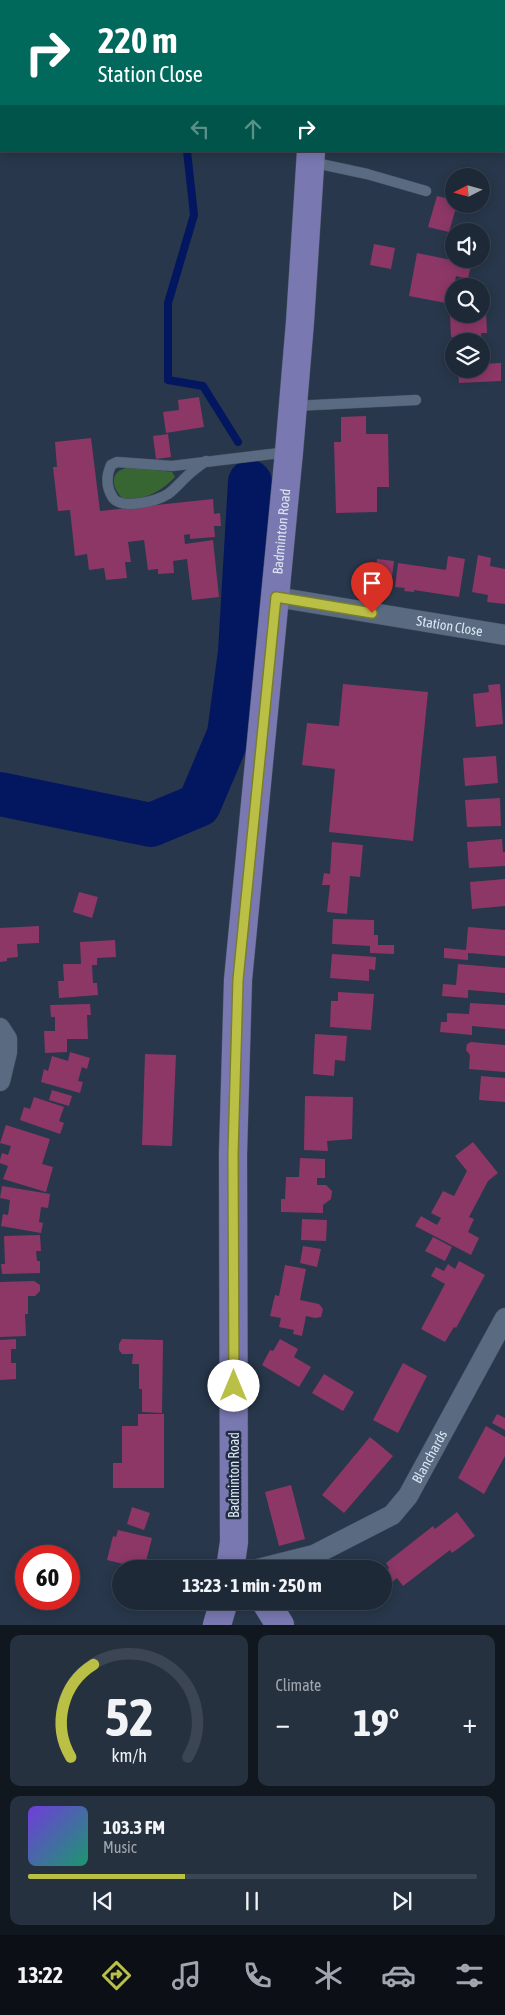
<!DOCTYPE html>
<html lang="en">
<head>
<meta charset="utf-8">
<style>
  body { margin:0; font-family:"Asap Condensed",sans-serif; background:#263140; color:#f1f3f6; height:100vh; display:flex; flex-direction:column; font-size:19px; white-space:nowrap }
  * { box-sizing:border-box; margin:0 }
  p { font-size:16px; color:#a1a6ae }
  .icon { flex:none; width:28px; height:28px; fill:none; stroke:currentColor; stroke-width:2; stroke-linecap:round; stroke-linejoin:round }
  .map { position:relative; height:1625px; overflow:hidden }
  .side { display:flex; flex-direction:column; gap:10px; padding:10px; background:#10171f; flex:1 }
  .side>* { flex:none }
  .guide { position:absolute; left:0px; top:0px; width:505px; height:152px; box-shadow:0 2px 12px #0003,0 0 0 1px #3c4553; background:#00695c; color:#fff; overflow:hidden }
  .needle { width:32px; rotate:264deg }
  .fabs { position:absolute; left:445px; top:168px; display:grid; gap:10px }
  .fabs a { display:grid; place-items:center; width:45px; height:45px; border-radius:50%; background:#1e2938; box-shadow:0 2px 12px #0003,0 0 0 1px #3c4553; font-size:25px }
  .speed { position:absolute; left:15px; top:1545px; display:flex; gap:10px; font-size:25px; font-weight:700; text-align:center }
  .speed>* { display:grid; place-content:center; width:65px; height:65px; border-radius:50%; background:#1e2938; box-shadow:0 2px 12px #0003,0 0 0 1px #3c4553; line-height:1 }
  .speed .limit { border:8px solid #d22; background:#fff; color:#111 }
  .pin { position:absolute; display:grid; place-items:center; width:42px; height:42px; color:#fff; margin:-51px -21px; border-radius:50% 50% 50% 0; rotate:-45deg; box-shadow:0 0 5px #0007 }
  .pin .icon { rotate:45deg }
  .me { position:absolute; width:55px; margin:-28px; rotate:0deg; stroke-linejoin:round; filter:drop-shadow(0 0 4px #0008) }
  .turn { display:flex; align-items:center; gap:18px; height:105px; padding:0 15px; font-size:22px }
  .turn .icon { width:65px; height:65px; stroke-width:2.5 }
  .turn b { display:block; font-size:35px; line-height:42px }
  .lanes { display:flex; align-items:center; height:48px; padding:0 15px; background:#0003; justify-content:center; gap:25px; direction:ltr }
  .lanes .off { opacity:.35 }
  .big { font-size:38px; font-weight:700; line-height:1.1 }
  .side .widget { flex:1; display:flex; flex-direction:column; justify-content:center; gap:8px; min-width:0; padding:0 18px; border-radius:10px; background:#263140 }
  .side .dial { align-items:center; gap:0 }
  .dial svg { height:130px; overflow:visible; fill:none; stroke:#3c4553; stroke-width:7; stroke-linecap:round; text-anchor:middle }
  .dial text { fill:#f1f3f6; stroke:none }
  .song { display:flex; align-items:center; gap:15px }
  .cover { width:60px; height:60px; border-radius:8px; background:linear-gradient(135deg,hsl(260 70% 55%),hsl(160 70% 35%)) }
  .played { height:5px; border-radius:2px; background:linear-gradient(90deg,#bac045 35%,#3c4553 35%) }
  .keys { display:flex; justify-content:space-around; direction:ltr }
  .heat { display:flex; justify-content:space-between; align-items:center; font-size:28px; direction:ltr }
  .side .tiles { flex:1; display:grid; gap:10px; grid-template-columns:1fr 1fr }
  .widget:last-child { grid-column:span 2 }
  .trip { position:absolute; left:112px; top:1560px; width:280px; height:50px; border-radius:25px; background:#1e2938; box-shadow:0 2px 12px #0003,0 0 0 1px #3c4553; font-weight:700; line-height:50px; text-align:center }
  .menu { display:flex; height:80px; justify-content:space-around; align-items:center; background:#0c1016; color:#a1a6ae }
  .menu .icon { width:35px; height:35px }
  .menu .current { color:#bac045 }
  .menu b { font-size:22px; color:#f1f3f6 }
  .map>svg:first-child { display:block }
</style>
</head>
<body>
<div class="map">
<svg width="505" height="1625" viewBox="0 0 505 1625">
  <rect width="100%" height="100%" fill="#28374b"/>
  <path fill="#386633" d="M133,467L172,472L175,477C161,492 142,502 122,498C108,483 112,468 133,467Z"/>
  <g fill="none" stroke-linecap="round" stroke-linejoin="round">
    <path stroke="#02175f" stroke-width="8" d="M194,1L195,0
      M187,151L194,215L168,303V380L203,386L238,442
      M249,464L250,482"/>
    <path stroke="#02175f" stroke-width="44" d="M0,794L151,825L199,805L229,734L240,652L250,482"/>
  </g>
  <path fill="#8d3767" d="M437,196L454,200V204L471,205L468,214L455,211L449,232L428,227Z
    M374,244L395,248L391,269L370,265Z
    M417,253L471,264L468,279L456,276L451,304L409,296Z
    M486,313L487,333H481L482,341H457V337H451L450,315Z
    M501,363V381L459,383L458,369H481V364Z
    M199,397L204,427L166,433L163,412L179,410L178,400Z
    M366,416V434H388L389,487H377V512L336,513L334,442H341V417Z
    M168,434L171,457L156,459L153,436Z
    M91,438L100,511L213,499L214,514L220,513L221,526H214L215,537L190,539V534L184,535L185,544L213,540L219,597L192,600L187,559L173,561L174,573L158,574V569L148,570L144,540L128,542L131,562H125L127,578L106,580L104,568L89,570L87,554L75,556L70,510L58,511L53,467H57L55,442Z
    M478,555L491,558L490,566L505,569V604L487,602L488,595L472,592Z
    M448,556L465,559L459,597L414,590V592L404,591L405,588L395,587L398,563L446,570Z
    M377,559L394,561L391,585L374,583Z
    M343,684L428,692L413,841L329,832L335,769L302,765L307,723L339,726Z
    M500,684L503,724L476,727L473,694L489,692L488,685Z
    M496,756L498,783L465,786L463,758Z
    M500,798L501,826L467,827L465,800Z
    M502,839L503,852H505V866L469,868L467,842Z
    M332,842L363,845L360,877L350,876L347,914L327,912L330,885H322L324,873L330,874Z
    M505,879V906L472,909L470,882Z
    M79,892L98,897L92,918L73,912Z
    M333,919L374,920V935H378V945H394V954L370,953V946L332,944Z
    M39,926V943L17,944L18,957L7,958V961L0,962V928Z
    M468,927L505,930V956L468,953V960L444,958V948L466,950Z
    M115,940L116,957L97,958V965H92L93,983H97L98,995L59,998L58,981H64L63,964H81L80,942Z
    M332,954L376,957L375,970L369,969V981L330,978Z
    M458,964L505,968V993L468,990V998L442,996L443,984L456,985Z
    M338,992L374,994L371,1030L330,1027L331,1001H338Z
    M470,1003L505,1005V1029L472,1026V1035L440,1032L441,1022H447V1013L469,1014Z
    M90,1004L91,1015H87L88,1039H67V1052L45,1053L44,1031H55V1017H51L50,1005Z
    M315,1034L347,1036L345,1061L335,1060L334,1076L313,1074Z
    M471,1042L505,1045V1072L469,1069L470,1055L466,1050L467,1044Z
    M70,1052L90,1058L87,1069L82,1067L78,1081L83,1082L80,1093L41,1082L44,1069L48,1071L52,1056L68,1061Z
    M145,1054L176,1055L172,1146L142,1145Z
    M481,1076L505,1078V1102L479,1100Z
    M52,1090L72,1096L69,1106L49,1100Z
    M305,1096L353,1097L352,1139L327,1141L328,1151L304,1150Z
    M34,1097L64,1107L59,1121L64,1123L60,1134L20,1120L24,1107L30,1109Z
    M6,1125L50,1139L42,1164L53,1167L46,1192L3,1179L8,1166L0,1163V1160L2,1153L8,1155L11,1146L0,1143Z
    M473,1142L498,1173L488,1181L469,1217L474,1219L468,1232L479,1238L471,1255L415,1226L421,1216L437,1225L441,1218L431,1213L443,1191L454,1196L467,1171L455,1156Z
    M300,1158L325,1159V1178H317V1185H326L332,1191L331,1199L323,1205V1213L281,1212V1199H285L286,1177H299Z
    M2,1186L50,1194L48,1208L41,1207L39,1222L43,1223L41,1233L1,1226L3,1214L8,1215L10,1200L0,1198Z
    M302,1219L327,1220L326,1241L301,1240Z
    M40,1235L41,1251H36L37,1261H40V1273L2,1274L1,1264H5L4,1236Z
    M433,1237L452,1247L445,1261L425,1251Z
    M303,1246L321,1249L317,1267L300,1263Z
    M459,1261L485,1275L456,1328L454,1327L445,1342L421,1329L445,1284L431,1276L436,1267L444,1271L448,1264L455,1269Z
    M285,1265L306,1269L300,1300L319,1304L323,1309L321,1317L315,1318L306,1316L302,1336L293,1334L294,1330L279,1327L281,1318L270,1316L275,1295L279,1296Z
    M34,1281L40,1285V1291L35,1296H28V1314H25L26,1336L0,1337V1282Z
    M16,1339V1349H11V1363H16V1379L0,1380V1340Z
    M122,1339L163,1340L162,1413L142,1412V1389H139V1364H132L133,1354H122L119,1350V1344Z
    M280,1339L298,1349L294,1357L311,1367L299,1387L262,1365L270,1350L273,1351Z
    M403,1363L427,1376L398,1433L373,1420Z
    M324,1374L354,1392L343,1411L312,1393Z
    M138,1414H164V1488H113V1463H122V1426H138Z
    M497,1414L505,1418V1430L492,1423Z
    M486,1426L505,1437V1456L484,1494L458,1478Z
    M370,1437L393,1456L344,1513L322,1495Z
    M291,1485L305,1539L279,1546L265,1492Z
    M132,1507L150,1513L144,1530L127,1524Z
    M457,1512L475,1536L452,1553L450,1550L403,1586L397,1578L391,1583L384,1574L389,1568L386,1563L433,1526L435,1529Z
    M118,1530L152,1538L144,1569L107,1560L113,1536L116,1537Z"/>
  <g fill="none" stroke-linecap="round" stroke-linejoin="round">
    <defs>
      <path id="service" d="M311,162L367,174L426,191
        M294,406L416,400
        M206,461C199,466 191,472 185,478C179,484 174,490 168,494C157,501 122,510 113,498C106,487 106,476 111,465L117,462L172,466L288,452"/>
      <g id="minor">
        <path id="s1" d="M276,597L505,635"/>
        <path d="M0,1028L7,1039V1052L0,1081"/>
        <path id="s2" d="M258,1569L314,1555L392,1515L408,1496L505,1318"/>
      </g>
      <g id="primary">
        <path d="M314,0V1"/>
        <path id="s3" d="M230,1569L234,1542L233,1154L238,980L289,452L300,322L311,151"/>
        <path d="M265,1601L280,1625"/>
        <path d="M217,1625L224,1601"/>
      </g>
    </defs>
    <use href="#service" stroke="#465263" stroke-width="11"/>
    <use href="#minor" stroke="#465263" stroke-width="21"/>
    <use href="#primary" stroke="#465263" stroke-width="29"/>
    <use href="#service" stroke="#5a6b81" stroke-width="10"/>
    <use href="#minor" stroke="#5a6b81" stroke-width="20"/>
    <use href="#primary" stroke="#7978b0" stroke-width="28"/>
  </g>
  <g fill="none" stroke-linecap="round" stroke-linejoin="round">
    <defs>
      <path id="route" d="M234,1386L233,1154L238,980L276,597L372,613"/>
    </defs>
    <use href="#route" stroke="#797d2d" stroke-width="12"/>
    <use href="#route" stroke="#bac045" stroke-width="9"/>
  </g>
  <g text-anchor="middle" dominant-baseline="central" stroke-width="5" stroke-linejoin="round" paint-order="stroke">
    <g font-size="14" fill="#dce6f3" stroke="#1f2d40">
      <text stroke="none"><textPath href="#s3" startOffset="1040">Badminton Road</textPath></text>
      <text stroke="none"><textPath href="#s1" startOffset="176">Station Close</textPath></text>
      <text stroke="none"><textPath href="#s2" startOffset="215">Blanchards</textPath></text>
      <text transform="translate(234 1475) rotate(-90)">Badminton Road</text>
    </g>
  </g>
</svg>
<div class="fabs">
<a><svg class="needle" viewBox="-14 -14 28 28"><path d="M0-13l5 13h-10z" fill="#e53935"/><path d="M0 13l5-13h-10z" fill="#a1a6ae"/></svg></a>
<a><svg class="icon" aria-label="sound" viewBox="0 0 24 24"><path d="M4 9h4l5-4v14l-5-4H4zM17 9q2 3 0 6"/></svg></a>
<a><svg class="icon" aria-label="search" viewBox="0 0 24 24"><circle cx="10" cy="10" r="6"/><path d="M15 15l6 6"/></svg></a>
<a><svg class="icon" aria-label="layers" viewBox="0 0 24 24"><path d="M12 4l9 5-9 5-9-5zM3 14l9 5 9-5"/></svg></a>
</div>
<div class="speed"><div class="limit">60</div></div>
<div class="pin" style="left:372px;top:613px;background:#d93025"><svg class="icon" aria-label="arrive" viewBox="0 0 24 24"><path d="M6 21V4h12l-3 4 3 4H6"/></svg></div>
<svg class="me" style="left:234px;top:1386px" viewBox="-20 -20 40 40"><circle r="19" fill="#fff"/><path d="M0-13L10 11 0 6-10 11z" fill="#bac045"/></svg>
<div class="trip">13:23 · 1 min · 250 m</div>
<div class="guide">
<div class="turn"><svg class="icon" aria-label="right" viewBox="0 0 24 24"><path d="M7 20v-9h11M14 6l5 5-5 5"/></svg><div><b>220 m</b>Station Close</div></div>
<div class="lanes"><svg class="icon off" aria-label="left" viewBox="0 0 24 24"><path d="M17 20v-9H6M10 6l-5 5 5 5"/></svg><svg class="icon off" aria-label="ahead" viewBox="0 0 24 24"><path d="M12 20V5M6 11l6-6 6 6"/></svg><svg class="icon" aria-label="right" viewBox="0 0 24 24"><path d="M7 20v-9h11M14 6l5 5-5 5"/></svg></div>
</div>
</div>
<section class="side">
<div class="tiles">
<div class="widget dial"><svg viewBox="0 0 100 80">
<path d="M14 69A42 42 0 1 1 86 69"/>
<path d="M14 69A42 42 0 0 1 28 12" stroke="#bac045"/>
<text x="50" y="56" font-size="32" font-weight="700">52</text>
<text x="50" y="72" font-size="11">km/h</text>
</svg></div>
<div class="widget"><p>Climate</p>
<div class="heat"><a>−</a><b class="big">19°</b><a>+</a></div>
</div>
<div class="widget">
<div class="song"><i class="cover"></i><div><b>103.3 FM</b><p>Music</p></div></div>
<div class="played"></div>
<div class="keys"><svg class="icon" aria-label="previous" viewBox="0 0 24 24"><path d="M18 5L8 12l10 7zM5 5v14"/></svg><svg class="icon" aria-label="pause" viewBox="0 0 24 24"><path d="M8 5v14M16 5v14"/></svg><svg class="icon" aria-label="next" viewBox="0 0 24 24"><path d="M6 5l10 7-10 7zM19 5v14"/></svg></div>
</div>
</div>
</section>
<nav class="menu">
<b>13:22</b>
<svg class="icon current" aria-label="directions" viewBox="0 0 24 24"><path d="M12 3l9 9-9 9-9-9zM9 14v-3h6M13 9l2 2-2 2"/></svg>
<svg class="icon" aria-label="music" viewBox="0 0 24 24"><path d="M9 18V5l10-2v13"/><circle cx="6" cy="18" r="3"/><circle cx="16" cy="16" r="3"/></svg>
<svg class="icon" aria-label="phone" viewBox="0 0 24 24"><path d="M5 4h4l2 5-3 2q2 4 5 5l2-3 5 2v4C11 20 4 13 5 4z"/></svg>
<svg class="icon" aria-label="climate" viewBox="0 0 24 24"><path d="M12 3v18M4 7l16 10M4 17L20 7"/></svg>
<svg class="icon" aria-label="car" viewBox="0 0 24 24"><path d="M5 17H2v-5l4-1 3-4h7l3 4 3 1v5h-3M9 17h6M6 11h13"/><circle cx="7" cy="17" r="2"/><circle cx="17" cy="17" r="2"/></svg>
<svg class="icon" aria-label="filters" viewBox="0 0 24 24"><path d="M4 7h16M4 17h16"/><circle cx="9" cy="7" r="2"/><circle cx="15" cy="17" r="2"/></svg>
</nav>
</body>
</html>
